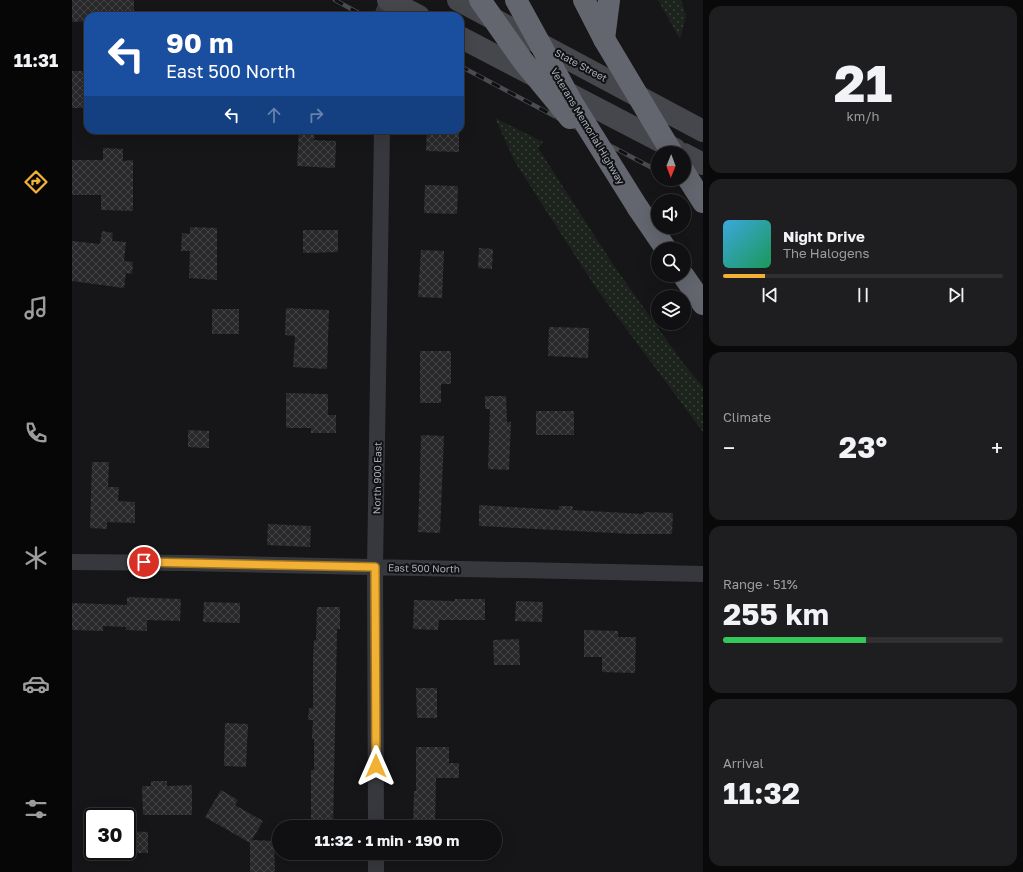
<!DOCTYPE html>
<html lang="en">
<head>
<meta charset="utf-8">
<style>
  body { margin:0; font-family:"Golos Text",sans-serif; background:#1e1e20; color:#f1f3f6; height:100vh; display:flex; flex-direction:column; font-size:15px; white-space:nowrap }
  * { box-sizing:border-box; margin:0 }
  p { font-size:13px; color:#9c9d9f }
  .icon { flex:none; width:22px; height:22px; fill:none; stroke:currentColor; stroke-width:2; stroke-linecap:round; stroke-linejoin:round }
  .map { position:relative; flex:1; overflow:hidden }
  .side { display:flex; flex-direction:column; gap:6px; padding:6px; background:#09090a; width:320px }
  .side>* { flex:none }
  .banner { position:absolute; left:12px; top:12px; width:380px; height:122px; border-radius:12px; box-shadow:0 4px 16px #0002,0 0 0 1px #303032; background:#1a4fa0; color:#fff; overflow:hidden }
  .needle { width:26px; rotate:181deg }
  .controls { position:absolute; left:579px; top:146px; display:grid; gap:8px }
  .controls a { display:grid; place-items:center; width:40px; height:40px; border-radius:50%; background:#101012; box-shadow:0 4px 16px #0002,0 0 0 1px #303032; font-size:20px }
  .speed { position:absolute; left:12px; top:808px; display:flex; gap:8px; font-size:20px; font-weight:700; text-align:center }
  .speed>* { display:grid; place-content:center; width:52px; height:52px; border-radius:50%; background:#101012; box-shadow:0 4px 16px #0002,0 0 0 1px #303032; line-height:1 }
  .speed .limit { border:2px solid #111; border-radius:6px; background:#fff; color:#111 }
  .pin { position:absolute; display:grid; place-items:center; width:34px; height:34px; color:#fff; margin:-17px; border:2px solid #fff; border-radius:50%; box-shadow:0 1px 4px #0007 }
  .me { position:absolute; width:44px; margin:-22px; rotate:0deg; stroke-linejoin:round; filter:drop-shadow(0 0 3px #0008) }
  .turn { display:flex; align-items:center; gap:14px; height:84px; padding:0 16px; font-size:18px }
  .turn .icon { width:52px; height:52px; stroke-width:2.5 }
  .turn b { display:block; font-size:28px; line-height:34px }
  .lanes { display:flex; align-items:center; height:38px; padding:0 16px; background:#0003; justify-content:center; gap:20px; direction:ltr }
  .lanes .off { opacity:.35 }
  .big { font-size:30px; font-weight:700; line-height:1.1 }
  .side .widget { flex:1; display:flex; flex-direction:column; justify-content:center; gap:6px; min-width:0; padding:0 14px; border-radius:12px; background:#1e1e20 }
  .side .dial { align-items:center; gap:0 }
  .dial b { font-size:52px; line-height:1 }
  .song { display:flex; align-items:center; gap:12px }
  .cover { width:48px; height:48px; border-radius:6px; background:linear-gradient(135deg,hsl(200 70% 55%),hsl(150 70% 35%)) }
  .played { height:4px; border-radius:2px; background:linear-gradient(90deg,#f2b134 15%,#303032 15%) }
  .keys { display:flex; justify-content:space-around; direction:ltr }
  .heat { display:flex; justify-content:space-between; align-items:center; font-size:22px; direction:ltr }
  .charge { height:6px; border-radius:3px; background:linear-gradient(90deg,#34c759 51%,#303032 0) }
  .trip { position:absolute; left:200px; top:820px; width:230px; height:40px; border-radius:20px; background:#101012; box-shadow:0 4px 16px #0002,0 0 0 1px #303032; font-weight:700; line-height:40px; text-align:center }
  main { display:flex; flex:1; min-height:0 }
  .dock { display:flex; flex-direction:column; width:72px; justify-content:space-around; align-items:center; background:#060607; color:#9c9d9f }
  .dock .icon { width:28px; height:28px }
  .dock .selected { color:#f2b134 }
  .dock b { font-size:18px; color:#f1f3f6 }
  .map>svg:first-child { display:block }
</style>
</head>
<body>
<main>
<nav class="dock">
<b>11:31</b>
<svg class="icon selected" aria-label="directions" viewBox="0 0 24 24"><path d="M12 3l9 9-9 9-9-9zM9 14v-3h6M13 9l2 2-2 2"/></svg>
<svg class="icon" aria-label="music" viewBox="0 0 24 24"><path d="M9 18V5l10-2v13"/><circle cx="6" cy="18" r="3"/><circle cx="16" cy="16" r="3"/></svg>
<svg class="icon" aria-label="phone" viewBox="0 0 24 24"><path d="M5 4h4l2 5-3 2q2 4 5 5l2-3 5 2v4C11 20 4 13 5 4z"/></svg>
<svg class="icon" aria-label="climate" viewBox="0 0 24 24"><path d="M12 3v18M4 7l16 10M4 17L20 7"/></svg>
<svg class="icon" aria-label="car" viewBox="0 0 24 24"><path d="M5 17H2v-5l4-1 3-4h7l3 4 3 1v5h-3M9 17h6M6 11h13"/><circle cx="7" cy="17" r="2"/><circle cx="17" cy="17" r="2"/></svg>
<svg class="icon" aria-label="filters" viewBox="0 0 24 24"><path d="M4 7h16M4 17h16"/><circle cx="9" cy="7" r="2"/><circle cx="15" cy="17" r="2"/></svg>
</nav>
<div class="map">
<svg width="631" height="872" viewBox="0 0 631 872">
  <defs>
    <pattern id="grass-dots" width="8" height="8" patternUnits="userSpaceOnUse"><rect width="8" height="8" fill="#1c231d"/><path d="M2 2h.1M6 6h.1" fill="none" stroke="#3a403c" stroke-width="1.8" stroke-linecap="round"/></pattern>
    <pattern id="building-cross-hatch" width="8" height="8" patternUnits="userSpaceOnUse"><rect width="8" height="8" fill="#29292c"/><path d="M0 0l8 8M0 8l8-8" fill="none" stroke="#454548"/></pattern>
  </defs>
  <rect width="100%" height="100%" fill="#161618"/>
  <path fill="url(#grass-dots)" d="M586,0H609L614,16L608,39Z
    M423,118L471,142L466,148L542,266L611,363L631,387V432L524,288L443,162Z"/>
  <path fill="url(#building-cross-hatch)" d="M0,0H62V16H16V21L0,22Z
    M0,71H16V108H0Z
    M227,130H243L242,140L264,141L263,168L225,166Z
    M355,130H387V152L354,151Z
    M31,148L51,149V161L61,160V211L29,210V195H0V160H31Z
    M353,185L386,186L385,214L352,213Z
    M118,227L145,228V280L117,278L118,251H109L110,233L118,234Z
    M231,230H266V252L231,253Z
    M30,231L41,233L40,241L54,242L52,261L61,262L60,274L54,273L52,288L0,281V241L28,244Z
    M407,248L421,249L420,269L406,268Z
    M349,250L372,251L370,298L346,297Z
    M214,308L257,310L255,369L221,367L223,336L213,335Z
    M140,309H167V334H140Z
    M477,327L517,328L516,358L476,356Z
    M348,351H379V384H369V403H348Z
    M214,393L256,394V415H264V433H239V428H214Z
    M413,396H434L435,422H439L437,470L416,469L418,409H413Z
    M464,411H502V435H464Z
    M116,430L137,431V448L116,447Z
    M349,435L372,436L368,533L346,532Z
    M20,462H37L36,487H47L46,501L63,502V523L35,522V529L18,528Z
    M407,505L487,510V506H501L500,510L572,514V512L601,513L600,534H560L407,526Z
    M196,524L239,526L238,547L195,545Z
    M55,597L109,599L108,621L75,620V631L54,630V627L31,626V631L0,630V603L55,605Z
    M383,599H413V620H367L366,630L341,629L342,600L383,601Z
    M444,601L471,602L470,622L443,621Z
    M132,602L168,603V623L131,622Z
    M245,607H268V629H265L261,827H239V770H242V739H240L241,720H236L237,708H241V658L242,640H244Z
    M512,630L546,631V637H564L563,673L530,672V657H512Z
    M447,639L448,665H422L421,640Z
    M344,688H365V718H345Z
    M153,723L176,724L174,767L152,766Z
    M344,747H377V763H387V778H364L363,827H341L342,791H344Z
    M79,781H95V786L120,785V815H71L70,786H79Z
    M149,790L166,800L163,805L191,821L180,840L202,841L203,872H178V843L133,817Z
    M55,831L76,832V853H55Z"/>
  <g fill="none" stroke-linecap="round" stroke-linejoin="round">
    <path stroke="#37383d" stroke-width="16" d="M310,16L316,0
      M0,562L115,563L631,574
      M304,827L303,567L310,130
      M304,853V872"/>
    <path stroke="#45474d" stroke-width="22" d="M316,0L347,16
      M386,0L631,131
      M388,37L603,149
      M612,154L631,164"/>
    <path stroke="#63666e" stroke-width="22" d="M512,0L532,39
      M532,39L537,0
      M566,208L594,249
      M611,275L631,304"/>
    <defs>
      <path id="rail" d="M263,0L292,16
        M388,66L586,171
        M601,179L631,195"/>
    </defs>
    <use href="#rail" stroke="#4a4c52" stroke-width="4.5"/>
    <use href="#rail" stroke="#111113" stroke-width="3" stroke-dasharray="9" stroke-linecap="butt"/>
    <path stroke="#63666e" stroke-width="22" d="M408,0L451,61L498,118
      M444,0L501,104L566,208
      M532,39L600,153
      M612,172L631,202"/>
  </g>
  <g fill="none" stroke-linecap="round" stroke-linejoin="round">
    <defs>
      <path id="route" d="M72,562L303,567L304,766"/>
    </defs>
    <use href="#route" stroke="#9d7322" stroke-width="10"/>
    <use href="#route" stroke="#f2b134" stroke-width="7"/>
  </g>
  <g text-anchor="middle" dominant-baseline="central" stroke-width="4" stroke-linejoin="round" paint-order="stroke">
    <g font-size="10" fill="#a8adb8" stroke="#111113">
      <text transform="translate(509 65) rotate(28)">State Street</text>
      <text transform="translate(516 126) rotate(59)">Veterans Memorial Highway</text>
      <text transform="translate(305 478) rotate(-89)">North 900 East</text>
      <text transform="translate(352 568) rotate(1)">East 500 North</text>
    </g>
  </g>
</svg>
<div class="controls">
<a><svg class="needle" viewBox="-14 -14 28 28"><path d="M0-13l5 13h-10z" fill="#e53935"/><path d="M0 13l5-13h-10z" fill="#9c9d9f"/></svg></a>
<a><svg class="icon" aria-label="sound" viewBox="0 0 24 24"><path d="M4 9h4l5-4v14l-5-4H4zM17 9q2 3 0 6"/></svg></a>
<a><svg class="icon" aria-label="search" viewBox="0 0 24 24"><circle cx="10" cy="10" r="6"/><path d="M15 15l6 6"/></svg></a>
<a><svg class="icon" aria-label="layers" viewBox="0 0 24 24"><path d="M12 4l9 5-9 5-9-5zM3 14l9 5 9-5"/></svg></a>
</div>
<div class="speed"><div class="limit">30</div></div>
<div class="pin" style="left:72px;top:562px;background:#d93025"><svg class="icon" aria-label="arrive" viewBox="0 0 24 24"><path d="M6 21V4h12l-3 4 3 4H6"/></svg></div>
<svg class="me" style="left:304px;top:766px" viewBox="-20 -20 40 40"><path d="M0-17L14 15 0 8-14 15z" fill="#f2b134" stroke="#fff" stroke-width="4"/></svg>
<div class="trip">11:32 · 1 min · 190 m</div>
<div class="banner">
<div class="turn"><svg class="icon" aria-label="left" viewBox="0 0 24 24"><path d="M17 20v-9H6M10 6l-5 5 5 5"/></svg><div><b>90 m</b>East 500 North</div></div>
<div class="lanes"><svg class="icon" aria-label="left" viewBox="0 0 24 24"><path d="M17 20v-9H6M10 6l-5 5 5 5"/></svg><svg class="icon off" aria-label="ahead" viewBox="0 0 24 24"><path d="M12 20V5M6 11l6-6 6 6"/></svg><svg class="icon off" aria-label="right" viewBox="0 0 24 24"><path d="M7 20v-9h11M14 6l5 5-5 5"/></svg></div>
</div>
</div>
<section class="side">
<div class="widget dial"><b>21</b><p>km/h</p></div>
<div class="widget">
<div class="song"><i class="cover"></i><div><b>Night Drive</b><p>The Halogens</p></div></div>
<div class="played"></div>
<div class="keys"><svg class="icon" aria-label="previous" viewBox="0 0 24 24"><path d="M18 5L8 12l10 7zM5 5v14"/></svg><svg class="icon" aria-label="pause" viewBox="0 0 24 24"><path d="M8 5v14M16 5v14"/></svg><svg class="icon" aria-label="next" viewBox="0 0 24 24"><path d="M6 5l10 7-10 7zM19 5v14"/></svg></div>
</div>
<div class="widget"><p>Climate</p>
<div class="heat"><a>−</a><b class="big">23°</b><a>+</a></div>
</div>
<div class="widget"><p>Range · 51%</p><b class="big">255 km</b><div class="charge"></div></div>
<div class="widget"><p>Arrival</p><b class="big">11:32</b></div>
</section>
</main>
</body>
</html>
